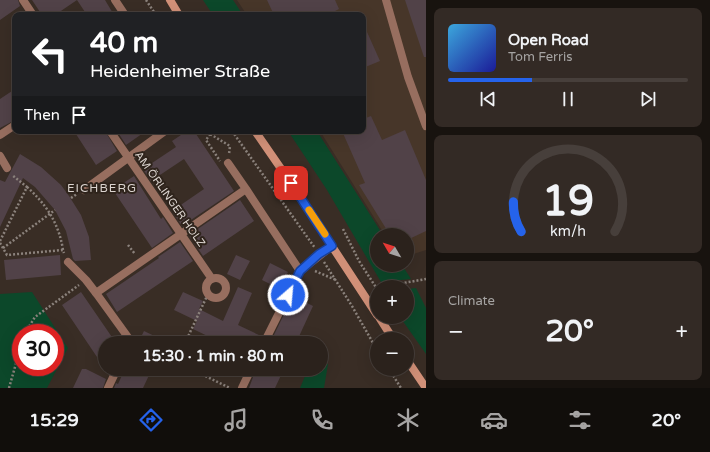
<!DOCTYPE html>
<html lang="en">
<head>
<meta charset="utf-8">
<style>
  body { margin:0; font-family:"Varela Round",sans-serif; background:#332a25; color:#f1f3f6; height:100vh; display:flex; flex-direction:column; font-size:15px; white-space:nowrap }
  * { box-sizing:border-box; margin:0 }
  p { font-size:13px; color:#a6a4a3 }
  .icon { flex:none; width:22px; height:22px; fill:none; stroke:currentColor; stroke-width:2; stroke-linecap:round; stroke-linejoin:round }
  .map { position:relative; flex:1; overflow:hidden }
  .sheet { display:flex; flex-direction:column; gap:8px; padding:8px; background:#18130f; width:284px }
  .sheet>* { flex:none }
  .banner { position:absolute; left:12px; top:12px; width:354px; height:122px; border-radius:8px; box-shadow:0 4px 16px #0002,0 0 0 1px #473f3b; background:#202124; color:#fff; overflow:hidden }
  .needle { width:26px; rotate:309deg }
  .controls { position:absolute; left:370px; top:228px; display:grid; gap:8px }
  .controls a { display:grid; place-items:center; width:44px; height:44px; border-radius:50%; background:#2b221c; box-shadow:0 4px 16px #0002,0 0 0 1px #473f3b; font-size:20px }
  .speed { position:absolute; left:12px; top:324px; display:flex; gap:8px; font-size:20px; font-weight:700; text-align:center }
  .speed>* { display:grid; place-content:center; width:52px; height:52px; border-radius:50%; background:#2b221c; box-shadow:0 4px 16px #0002,0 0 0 1px #473f3b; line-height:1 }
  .speed .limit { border:6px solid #d22; background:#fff; color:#111 }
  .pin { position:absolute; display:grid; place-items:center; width:34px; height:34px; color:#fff; margin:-17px; border-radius:8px; box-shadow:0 2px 6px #0006 }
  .me { position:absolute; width:44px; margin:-22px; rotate:27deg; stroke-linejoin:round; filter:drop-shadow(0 0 3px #0008) }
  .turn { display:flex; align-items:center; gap:14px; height:84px; padding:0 12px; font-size:18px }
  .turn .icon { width:52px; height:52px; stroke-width:2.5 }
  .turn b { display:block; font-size:28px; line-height:34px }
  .then { display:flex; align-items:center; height:38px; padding:0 12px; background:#0003; gap:8px; font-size:15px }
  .big { font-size:30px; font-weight:700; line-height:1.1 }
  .sheet .tile { flex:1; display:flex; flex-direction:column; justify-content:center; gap:6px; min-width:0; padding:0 14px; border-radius:8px; background:#332a25 }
  .sheet .dial { align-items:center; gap:0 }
  .dial svg { height:104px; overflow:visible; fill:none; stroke:#473f3b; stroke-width:7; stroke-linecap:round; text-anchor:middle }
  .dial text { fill:#f1f3f6; stroke:none }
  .song { display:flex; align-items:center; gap:12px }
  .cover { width:48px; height:48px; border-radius:6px; background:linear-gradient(135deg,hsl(200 70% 55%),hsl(240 70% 35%)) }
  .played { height:4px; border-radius:2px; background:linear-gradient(90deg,#2563eb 35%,#473f3b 35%) }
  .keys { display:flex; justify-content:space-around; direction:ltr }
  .heat { display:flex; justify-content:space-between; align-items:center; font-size:22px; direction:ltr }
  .trip { position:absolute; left:98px; top:336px; width:230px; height:40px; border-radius:20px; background:#2b221c; box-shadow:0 4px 16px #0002,0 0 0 1px #473f3b; font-weight:700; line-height:40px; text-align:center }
  .tab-bar { display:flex; height:64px; justify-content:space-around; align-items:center; background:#110e0b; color:#a6a4a3 }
  .tab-bar .icon { width:28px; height:28px }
  .tab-bar .on { color:#2563eb }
  .tab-bar b { font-size:18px; color:#f1f3f6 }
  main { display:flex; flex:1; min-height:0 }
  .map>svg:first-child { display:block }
</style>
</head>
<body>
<main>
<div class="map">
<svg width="426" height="388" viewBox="0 0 426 388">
  <rect width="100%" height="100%" fill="#392d25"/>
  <path fill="#473629" d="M237,0H426V250L407,256V235H385L320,131H363V15H247Z"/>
  <path fill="#0c482a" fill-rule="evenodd" d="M203,0H233L243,15H213Z
    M288,131H317L383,235H377V265H402L411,279L381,282L327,190Z
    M416,288L426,308V354L400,317H407V289Z
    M32,292L68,348L47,388H0V294ZM21,333H55V367H21Z
    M321,361L328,364L324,388H300L308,369H321Z"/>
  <path fill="#514248" d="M0,0H18L20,6L0,20Z
    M32,0H77L55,15H42Z
    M77,0H105L114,15H87Z
    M267,0H335L339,9L327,15H274Z
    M405,0H426V57H424Z
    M363,23L380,61L363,68Z
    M15,89V120L0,128V99Z
    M371,116L382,140L405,130L426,180V231L407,240V235H390L359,185L365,183L342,131H363V119Z
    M74,131H105L117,151L96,165Z
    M117,131H146L126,145Z
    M187,131H194L234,191L182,226L172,211L204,189L184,159L151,181L143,169L176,147L172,141Z
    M20,154L41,167L61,185L69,196L81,215L89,237L91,260L75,261L73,259L66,231L55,210L35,187L23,178L0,227V180L5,182Z
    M134,176L161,219L163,217L173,233L152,248L113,190Z
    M240,200L254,221L203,256L189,235Z
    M180,242L193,261L117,312L106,294L159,258L158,257Z
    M60,255L61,275L6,280L4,260Z
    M236,255L250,261L240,280L227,274Z
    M270,263L288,272L280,289L262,280Z
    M238,287L252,293L238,325L261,336L259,343H222L193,329L197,321L174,310L183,292L203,301L199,309L223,321Z
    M81,292L116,343H105V352L97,357L62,305Z
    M293,296L313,306L296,343H270Z
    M144,331L169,343H138Z
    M82,369H86L106,379L103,388H73Z
    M125,369H152L143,388H114L116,383L118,384Z
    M256,369H284L275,388H249Z"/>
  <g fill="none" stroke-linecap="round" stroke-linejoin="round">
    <path stroke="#8b827c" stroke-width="2.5" stroke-dasharray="2 2" stroke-linecap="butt" d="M146,0L156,15
      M208,131L210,134L230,146L229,154
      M232,131L315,248
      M210,134L206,140L220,161
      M27,187C47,205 59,224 63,250
      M71,198L77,194
      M343,229L359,261L377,289
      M0,241L27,187L12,175
      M0,243L7,255L63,250L64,253
      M128,245L135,254
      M3,248L55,210
      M324,262L352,306L377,350
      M315,271L336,280
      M381,287L426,279
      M25,333L35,317L79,285
      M185,343L208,294
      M191,369L230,388
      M389,369L401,388
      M9,388L21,346"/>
    <path stroke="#976e5f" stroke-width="8" d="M0,156L7,168
      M68,262L86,280L96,293"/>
    <path stroke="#976e5f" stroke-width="8" d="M23,0L33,15
      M115,0L125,15
      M386,0L408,77L426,126
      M110,131L212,279
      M0,135L15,125
      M228,163L246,189
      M84,190L165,131
      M206 288a10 10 0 1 1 20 0a10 10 0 1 1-20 0Z
      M129,343L130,340L96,293L246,189L300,271
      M264,343L300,271L332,246
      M108,388L117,369
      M242,388L251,369"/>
    <path stroke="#d19078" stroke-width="8" d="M170,0L179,15
      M255,131L284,173L377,315
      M379,317L393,339
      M407,360L426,388"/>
  </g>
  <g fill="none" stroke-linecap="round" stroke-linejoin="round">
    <defs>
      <path id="route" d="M288,295L300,271L319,254L332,246L291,183"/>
    </defs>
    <use href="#route" stroke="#184099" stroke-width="10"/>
    <use href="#route" stroke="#2563eb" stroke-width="7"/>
    <path stroke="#f59e0b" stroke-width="7" d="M309,210L325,234"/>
  </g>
  <g text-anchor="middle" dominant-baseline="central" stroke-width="4" stroke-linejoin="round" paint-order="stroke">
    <g font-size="11" fill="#dbd4cf" stroke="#2f241c">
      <text transform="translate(170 199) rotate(55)">AM ÖRLINGER HOLZ</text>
    </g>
    <g font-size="12" letter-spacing="1" fill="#dbd4cf" stroke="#2f241c">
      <text x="102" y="188">EICHBERG</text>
    </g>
  </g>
</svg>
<div class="controls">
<a><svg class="needle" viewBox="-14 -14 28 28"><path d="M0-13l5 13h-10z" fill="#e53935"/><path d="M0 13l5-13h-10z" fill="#a6a4a3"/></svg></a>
<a>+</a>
<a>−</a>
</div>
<div class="speed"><div class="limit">30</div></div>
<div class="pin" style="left:291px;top:183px;background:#d93025"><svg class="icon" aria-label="arrive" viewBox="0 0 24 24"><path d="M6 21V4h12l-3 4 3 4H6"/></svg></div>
<svg class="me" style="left:288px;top:295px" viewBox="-20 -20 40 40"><circle r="17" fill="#2563eb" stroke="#fff" stroke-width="3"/><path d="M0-11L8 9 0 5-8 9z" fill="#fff"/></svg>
<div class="trip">15:30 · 1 min · 80 m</div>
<div class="banner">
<div class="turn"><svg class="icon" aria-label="left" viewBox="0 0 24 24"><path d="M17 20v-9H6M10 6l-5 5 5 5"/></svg><div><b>40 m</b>Heidenheimer Straße</div></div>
<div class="then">Then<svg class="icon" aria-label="arrive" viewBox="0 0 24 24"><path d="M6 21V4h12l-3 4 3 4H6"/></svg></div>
</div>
</div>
<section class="sheet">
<div class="tile">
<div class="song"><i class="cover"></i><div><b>Open Road</b><p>Tom Ferris</p></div></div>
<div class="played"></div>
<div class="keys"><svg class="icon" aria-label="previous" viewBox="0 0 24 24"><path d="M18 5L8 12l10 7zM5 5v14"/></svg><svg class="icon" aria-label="pause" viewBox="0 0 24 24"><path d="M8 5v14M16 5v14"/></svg><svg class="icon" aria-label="next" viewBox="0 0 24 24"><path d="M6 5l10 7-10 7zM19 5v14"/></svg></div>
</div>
<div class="tile dial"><svg viewBox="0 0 100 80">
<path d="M14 69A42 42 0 1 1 86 69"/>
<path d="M14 69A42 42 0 0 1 8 46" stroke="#2563eb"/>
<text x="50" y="56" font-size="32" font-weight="700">19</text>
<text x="50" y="72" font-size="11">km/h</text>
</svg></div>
<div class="tile"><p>Climate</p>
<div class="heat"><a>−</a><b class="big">20°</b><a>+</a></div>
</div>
</section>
</main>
<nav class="tab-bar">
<b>15:29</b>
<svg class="icon on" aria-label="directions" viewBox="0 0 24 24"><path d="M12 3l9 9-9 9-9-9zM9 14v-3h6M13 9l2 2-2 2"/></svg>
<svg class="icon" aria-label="music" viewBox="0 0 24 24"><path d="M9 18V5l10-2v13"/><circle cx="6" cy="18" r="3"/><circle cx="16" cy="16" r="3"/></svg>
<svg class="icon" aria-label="phone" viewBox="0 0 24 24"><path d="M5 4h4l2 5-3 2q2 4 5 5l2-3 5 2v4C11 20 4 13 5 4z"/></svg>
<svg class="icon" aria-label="climate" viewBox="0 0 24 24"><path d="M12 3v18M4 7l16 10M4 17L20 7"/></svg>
<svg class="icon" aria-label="car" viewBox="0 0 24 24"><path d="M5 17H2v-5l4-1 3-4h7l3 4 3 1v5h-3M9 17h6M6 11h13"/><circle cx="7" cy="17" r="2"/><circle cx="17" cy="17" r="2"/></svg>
<svg class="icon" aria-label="filters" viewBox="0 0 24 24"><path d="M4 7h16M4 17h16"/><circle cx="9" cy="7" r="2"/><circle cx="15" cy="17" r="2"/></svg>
<b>20°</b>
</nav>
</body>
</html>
